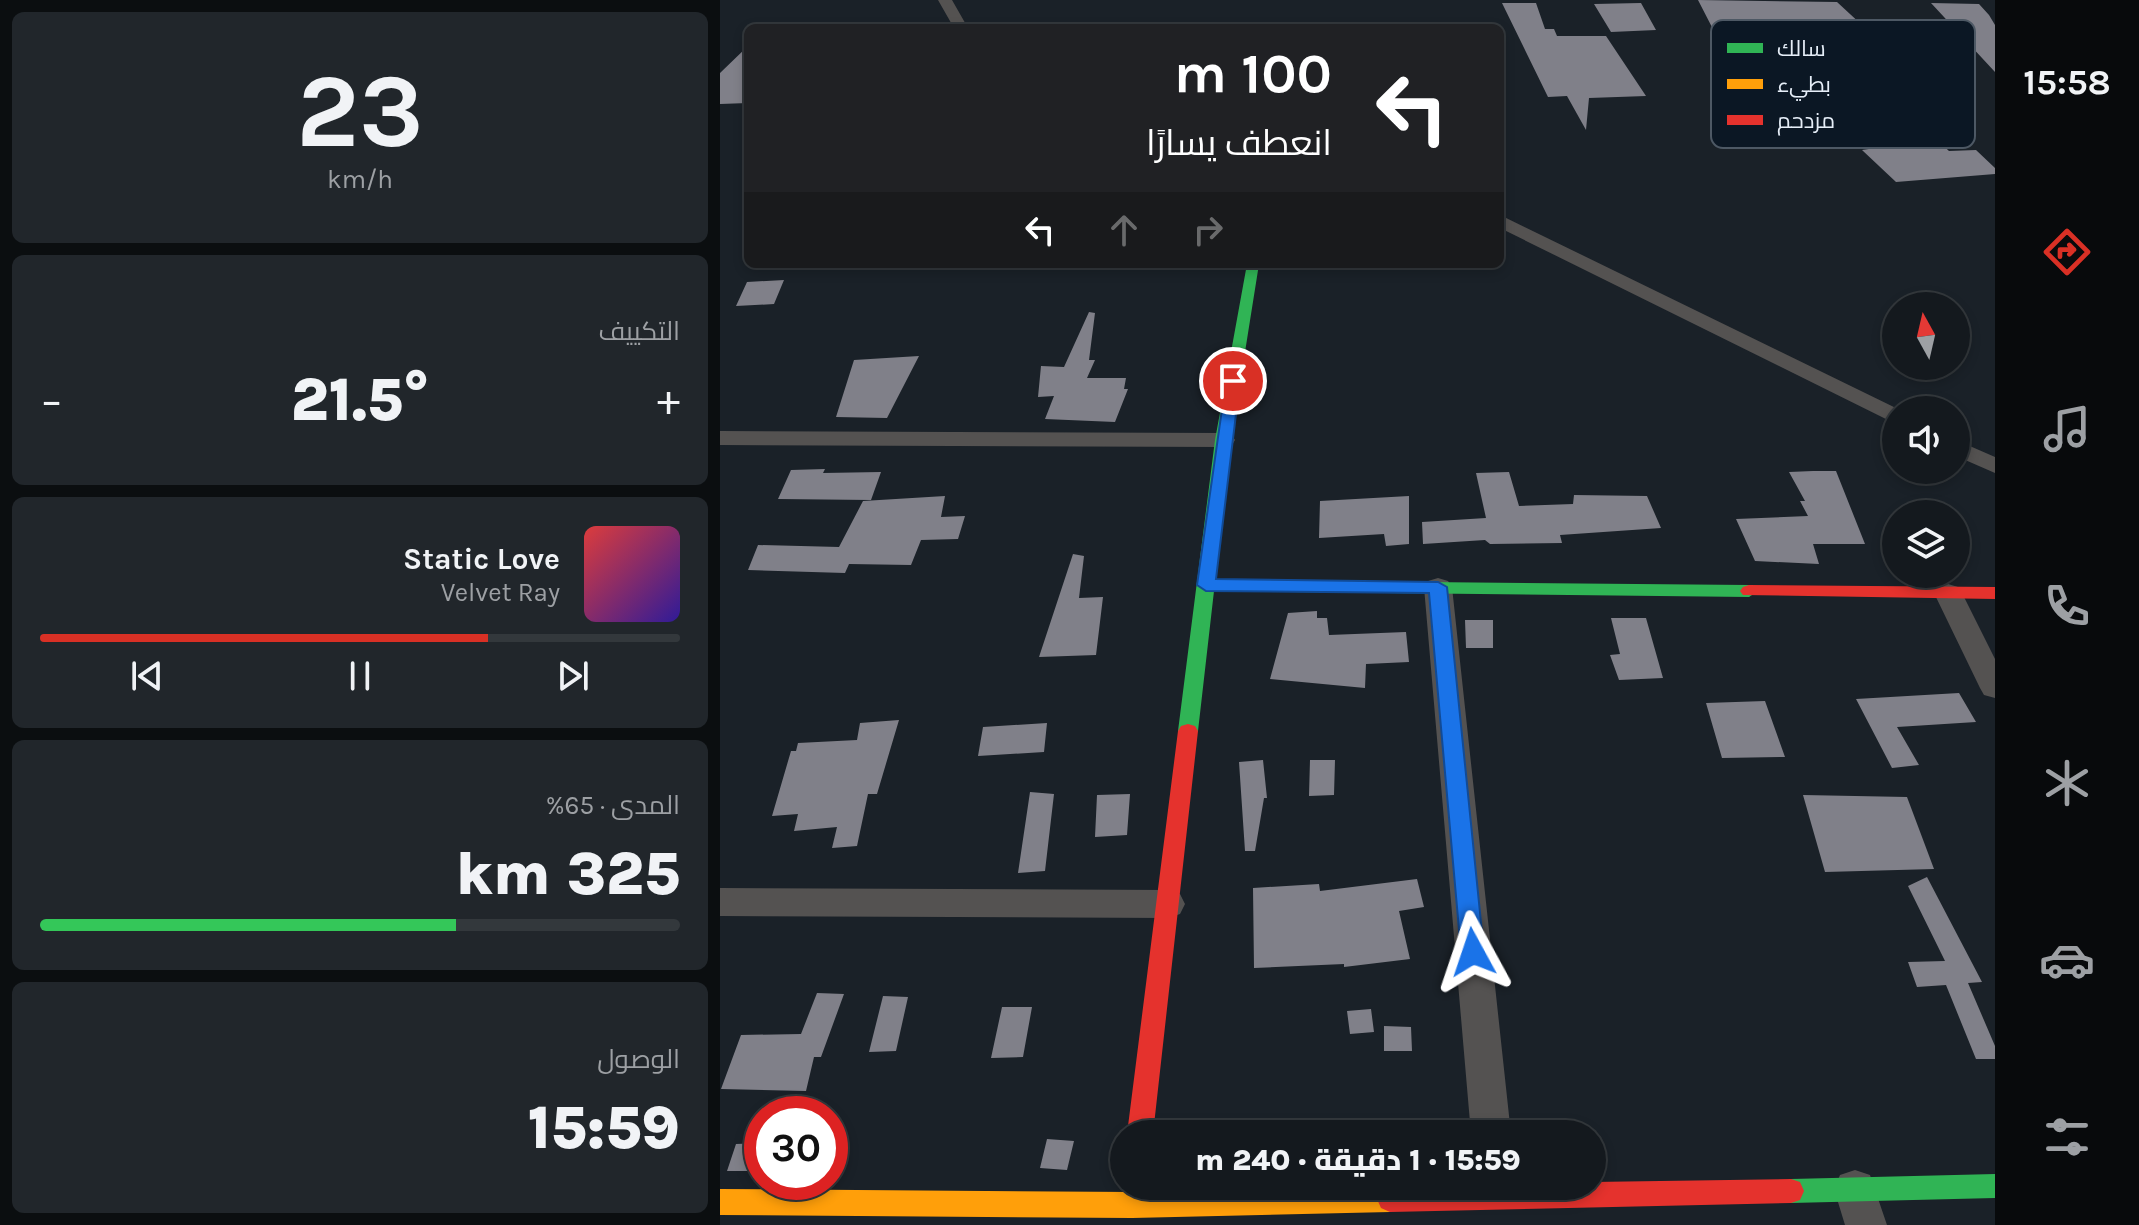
<!DOCTYPE html>
<html lang="ar">
<head>
<meta charset="utf-8">
<style>
  body { margin:0; font-family:Karla,Cairo,sans-serif; background:#21262b; color:#f1f3f6; direction:rtl; height:100vh; display:flex; flex-direction:column; font-size:30px; white-space:nowrap }
  * { box-sizing:border-box; margin:0 }
  p { font-size:26px; color:#9da0a4 }
  .icon { flex:none; width:44px; height:44px; fill:none; stroke:currentColor; stroke-width:2; stroke-linecap:round; stroke-linejoin:round }
  .map { position:relative; flex:1; overflow:hidden; direction:ltr }
  .sheet { display:flex; flex-direction:column; gap:12px; padding:12px; background:#0b0e10; width:720px }
  .sheet>* { flex:none }
  .hud { position:absolute; left:24px; top:24px; width:760px; height:244px; border-radius:12px; box-shadow:0 4px 12px #0003,0 0 0 2px #33383c; direction:rtl; background:#202124; color:#fff; overflow:hidden }
  .needle { width:52px; rotate:352deg }
  .controls { position:absolute; left:1162px; top:292px; display:grid; gap:16px }
  .controls a { display:grid; place-items:center; width:88px; height:88px; border-radius:50%; background:#14191e; box-shadow:0 4px 12px #0003,0 0 0 2px #33383c; font-size:40px }
  .speed { position:absolute; left:24px; top:1096px; display:flex; gap:16px; font-size:40px; font-weight:700; text-align:center }
  .speed>* { display:grid; place-content:center; width:104px; height:104px; border-radius:50%; background:#14191e; box-shadow:0 4px 12px #0003,0 0 0 2px #33383c; line-height:1 }
  .speed .limit { border:12px solid #d22; background:#fff; color:#111 }
  .pin { position:absolute; display:grid; place-items:center; width:68px; height:68px; color:#fff; margin:-34px; border:4px solid #fff; border-radius:50%; box-shadow:0 2px 8px #0007 }
  .me { position:absolute; width:88px; margin:-44px; rotate:355deg; stroke-linejoin:round; filter:drop-shadow(0 0 6px #0008) }
  .turn { display:flex; align-items:center; gap:28px; height:168px; padding:0 40px; font-size:36px }
  .turn .icon { width:104px; height:104px; stroke-width:2.5 }
  .turn b { display:block; font-size:56px; line-height:68px }
  .lanes { display:flex; align-items:center; height:76px; padding:0 40px; background:#0003; justify-content:center; gap:40px; direction:ltr }
  .lanes .off { opacity:.35 }
  .big { font-size:60px; font-weight:800; line-height:1.1 }
  .sheet .widget { flex:1; display:flex; flex-direction:column; justify-content:center; gap:12px; min-width:0; padding:0 28px; border-radius:12px; background:#21262b }
  .sheet .dial { align-items:center; gap:0 }
  .dial b { font-size:104px; line-height:1 }
  .song { display:flex; align-items:center; gap:24px }
  .cover { width:96px; height:96px; border-radius:12px; background:linear-gradient(135deg,hsl(0 70% 55%),hsl(250 70% 35%)) }
  .played { height:8px; border-radius:4px; background:linear-gradient(90deg,#d93025 70%,#33383c 70%) }
  .keys { display:flex; justify-content:space-around; direction:ltr }
  .heat { display:flex; justify-content:space-between; align-items:center; font-size:44px; direction:ltr }
  .charge { height:12px; border-radius:6px; background:linear-gradient(90deg,#34c759 65%,#33383c 0) }
  .trip { position:absolute; left:390px; top:1120px; width:496px; height:80px; border-radius:40px; background:#14191e; box-shadow:0 4px 12px #0003,0 0 0 2px #33383c; font-weight:800; line-height:80px; text-align:center; direction:rtl }
  main { display:flex; flex:1; min-height:0 }
  .dock { display:flex; flex-direction:column; width:144px; justify-content:space-around; align-items:center; background:#080a0c; color:#9da0a4 }
  .dock .icon { width:56px; height:56px }
  .dock .selected { color:#d93025 }
  .dock b { font-size:36px; color:#f1f3f6 }
  .map>svg:first-child { display:block }
</style>
</head>
<body>
<main>
<nav class="dock">
<b>15:58</b>
<svg class="icon selected" aria-label="directions" viewBox="0 0 24 24"><path d="M12 3l9 9-9 9-9-9zM9 14v-3h6M13 9l2 2-2 2"/></svg>
<svg class="icon" aria-label="music" viewBox="0 0 24 24"><path d="M9 18V5l10-2v13"/><circle cx="6" cy="18" r="3"/><circle cx="16" cy="16" r="3"/></svg>
<svg class="icon" aria-label="phone" viewBox="0 0 24 24"><path d="M5 4h4l2 5-3 2q2 4 5 5l2-3 5 2v4C11 20 4 13 5 4z"/></svg>
<svg class="icon" aria-label="climate" viewBox="0 0 24 24"><path d="M12 3v18M4 7l16 10M4 17L20 7"/></svg>
<svg class="icon" aria-label="car" viewBox="0 0 24 24"><path d="M5 17H2v-5l4-1 3-4h7l3 4 3 1v5h-3M9 17h6M6 11h13"/><circle cx="7" cy="17" r="2"/><circle cx="17" cy="17" r="2"/></svg>
<svg class="icon" aria-label="filters" viewBox="0 0 24 24"><path d="M4 7h16M4 17h16"/><circle cx="9" cy="7" r="2"/><circle cx="15" cy="17" r="2"/></svg>
</nav>
<div class="map">
<svg width="1275" height="1225" viewBox="0 0 1275 1225">
  <rect width="100%" height="100%" fill="#1a2128"/>
  <path fill="#808089" d="M978,0L1117,2L1209,87L1193,88L1201,97H1189L1195,106L1161,105L1116,38L996,35Z
    M782,3H816L825,29H834L837,36H886L926,96L869,98L866,130L847,96L828,97Z
    M921,3L936,30L891,32L874,4Z
    M1211,3L1259,4L1269,15L1275,25V72Z
    M28,46V103L0,104V73Z
    M1216,139L1229,151L1256,150L1275,168V174L1176,182L1142,150Z
    M64,280L54,304L16,306L27,282Z
    M369,312L375,313L369,360H375L367,378H406L404,389H408L395,422L325,419L334,396L318,397L321,366L344,367Z
    M199,356L167,418L116,417L134,360Z
    M105,469L103,473L161,472L151,500L58,499L71,470Z
    M1093,471H1116L1145,544H1093L1099,564L1035,561L1016,519L1088,516L1080,501H1085L1069,472Z
    M789,472L799,506L853,504L854,495L927,496L941,528L840,535L842,543L770,544L765,540L703,544L702,522L766,518L756,473Z
    M225,496L221,517L245,516L238,539L201,540L191,565L129,564L125,573L28,570L38,545L119,547L143,501Z
    M689,496V544L666,546L664,534L599,538L600,501Z
    M353,554L364,556L359,598L383,597L376,655L319,657Z
    M597,611V618H607L609,635L686,632L689,662L646,664L645,688L550,679L568,613Z
    M891,618H926L943,678L899,680L890,655L900,654Z
    M745,620H773V648H746Z
    M1239,693L1256,722L1177,727L1199,765L1172,768L1136,699Z
    M1045,701L1065,757L1002,758L986,703Z
    M179,720L157,794H148L137,846L112,848L117,827L74,831L78,814L52,816L71,751H76L78,743L137,740L140,723Z
    M327,723L324,752L258,756L263,727Z
    M543,760L547,798H544L535,851H525L519,762Z
    M590,760H615L614,795L589,796Z
    M310,792L334,794L325,871L298,873Z
    M410,794L407,835L375,837L377,795Z
    M1083,795L1187,797L1214,869L1105,872Z
    M1207,877L1262,982L1248,983L1275,1046V1059H1256L1226,985L1197,987L1188,962L1225,961L1188,886Z
    M697,879L704,907L679,911L690,959L624,967V964L534,968L533,888L599,884L600,891Z
    M97,993L124,994L101,1057H94L86,1091L1,1089L21,1035L81,1034Z
    M163,996L188,997L176,1051L149,1052Z
    M282,1007H312L303,1057L271,1058Z
    M651,1009L654,1032L630,1034L627,1011Z
    M664,1026L691,1027L692,1051H664Z
    M327,1139L354,1141L347,1170L320,1168Z
    M42,1143V1171H7L16,1144Z"/>
  <g fill="none" stroke-linecap="round" stroke-linejoin="round">
    <path fill="#545251" fill-rule="evenodd" d="M218,0H232L248,28H234Z
      M780,215L1180,410H1176V424L780,228Z
      M0,431L503,433L512,435L515,440L512,445L503,447L0,445Z
      M1236,440L1275,457V473L1236,456Z
      M718,578L728,581L732,587L791,1134H751L704,587L708,581Z
      M1228,584L1238,587L1242,593L1275,659V698L1264,695L1260,688L1214,593L1218,587Z
      M0,888L448,890L460,894L465,904L460,914L448,918L0,916Z
      M1135,1170L1150,1175L1167,1225H1125L1114,1189L1120,1175Z"/>
    <path fill="#30b455" fill-rule="evenodd" d="M527,264H539L511,440L495,580L1029,585L1038,591L1029,597L494,591L478,731L475,736H461L458,731L495,440Z
      M1275,1174V1198L1071,1203L1062,1200L1058,1191L1062,1182L1071,1179Z"/>
    <path fill="#ff9f0a" fill-rule="evenodd" d="M670,1186L679,1190L683,1199L679,1208L670,1212L412,1218L0,1215V1189L412,1192Z"/>
    <path fill="#e5322d" fill-rule="evenodd" d="M1029,585L1275,587V599L1023,595L1020,591L1023,587Z
      M468,724L475,726L478,731L433,1134H407L458,731L461,726Z
      M1071,1179L1080,1182L1084,1191L1080,1200L1071,1203L670,1212L661,1208L657,1199L661,1190L670,1186H872V1182Z"/>
  </g>
  <path fill="#1a73e8" stroke="#114b97" stroke-width="2" d="M513,377L520,381L496,579L718,582L727,587L764,952L761,959L753,961L745,959L741,952L709,593L486,591L477,585L506,381Z"/>
  <rect x="991" y="20" width="264" height="128" rx="12" fill="#0b1724" stroke="#4d5864" stroke-width="2"/>
  <rect x="1007" y="43" width="36" height="10" fill="#30b455"/>
  <rect x="1007" y="79" width="36" height="10" fill="#ff9f0a"/>
  <rect x="1007" y="115" width="36" height="10" fill="#e5322d"/>
  <g font-size="22" fill="#e6eef8">
    <text x="1057" y="56">سالك</text>
    <text x="1057" y="92">بطيء</text>
    <text x="1057" y="128">مزدحم</text>
  </g>
</svg>
<div class="controls">
<a><svg class="needle" viewBox="-14 -14 28 28"><path d="M0-13l5 13h-10z" fill="#e53935"/><path d="M0 13l5-13h-10z" fill="#9da0a4"/></svg></a>
<a><svg class="icon" aria-label="sound" viewBox="0 0 24 24"><path d="M4 9h4l5-4v14l-5-4H4zM17 9q2 3 0 6"/></svg></a>
<a><svg class="icon" aria-label="layers" viewBox="0 0 24 24"><path d="M12 4l9 5-9 5-9-5zM3 14l9 5 9-5"/></svg></a>
</div>
<div class="speed"><div class="limit">30</div></div>
<div class="pin" style="left:513px;top:381px;background:#d93025"><svg class="icon" aria-label="arrive" viewBox="0 0 24 24"><path d="M6 21V4h12l-3 4 3 4H6"/></svg></div>
<svg class="me" style="left:753px;top:952px" viewBox="-20 -20 40 40"><path d="M0-17L14 15 0 8-14 15z" fill="#1a73e8" stroke="#fff" stroke-width="4"/></svg>
<div class="trip">15:59 · 1 دقيقة · 240 m</div>
<div class="hud">
<div class="turn"><svg class="icon" aria-label="left" viewBox="0 0 24 24"><path d="M17 20v-9H6M10 6l-5 5 5 5"/></svg><div><b>100 m</b>انعطف يسارًا</div></div>
<div class="lanes"><svg class="icon" aria-label="left" viewBox="0 0 24 24"><path d="M17 20v-9H6M10 6l-5 5 5 5"/></svg><svg class="icon off" aria-label="ahead" viewBox="0 0 24 24"><path d="M12 20V5M6 11l6-6 6 6"/></svg><svg class="icon off" aria-label="right" viewBox="0 0 24 24"><path d="M7 20v-9h11M14 6l5 5-5 5"/></svg></div>
</div>
</div>
<section class="sheet">
<div class="widget dial"><b>23</b><p>km/h</p></div>
<div class="widget"><p>التكييف</p>
<div class="heat"><a>−</a><b class="big">21.5°</b><a>+</a></div>
</div>
<div class="widget">
<div class="song"><i class="cover"></i><div><b>Static Love</b><p>Velvet Ray</p></div></div>
<div class="played"></div>
<div class="keys"><svg class="icon" aria-label="previous" viewBox="0 0 24 24"><path d="M18 5L8 12l10 7zM5 5v14"/></svg><svg class="icon" aria-label="pause" viewBox="0 0 24 24"><path d="M8 5v14M16 5v14"/></svg><svg class="icon" aria-label="next" viewBox="0 0 24 24"><path d="M6 5l10 7-10 7zM19 5v14"/></svg></div>
</div>
<div class="widget"><p>المدى · 65%</p><b class="big">325 km</b><div class="charge"></div></div>
<div class="widget"><p>الوصول</p><b class="big">15:59</b></div>
</section>
</main>
</body>
</html>
